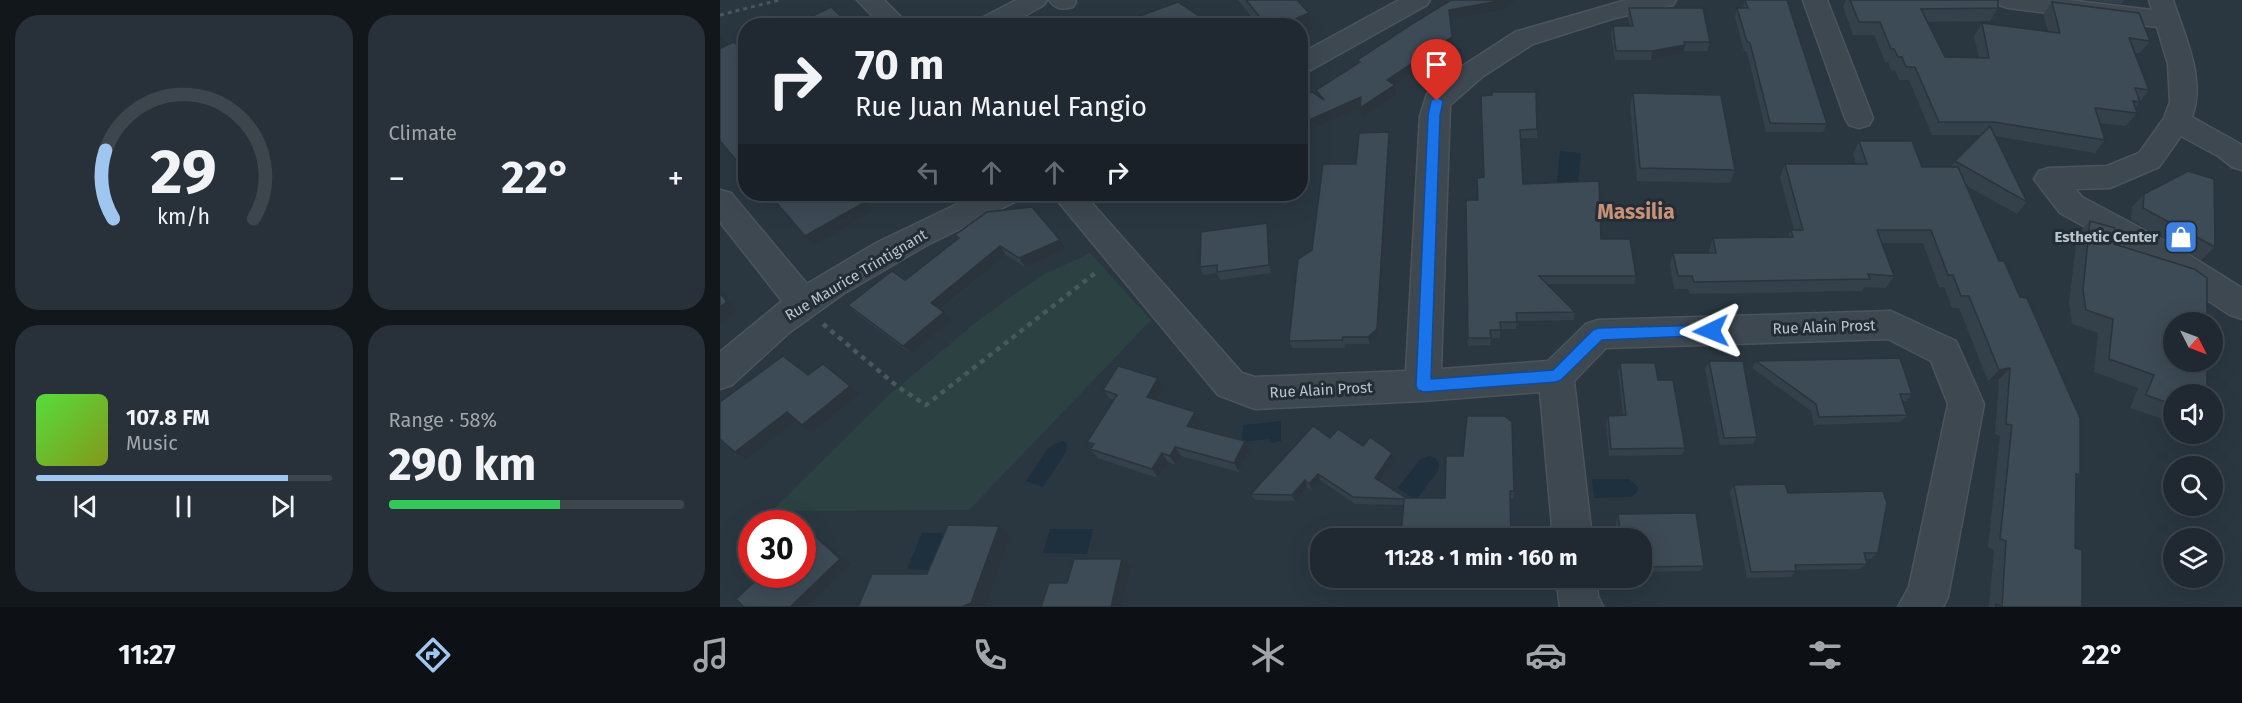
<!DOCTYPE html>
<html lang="en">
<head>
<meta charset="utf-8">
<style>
  body { margin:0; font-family:"Fira Sans",sans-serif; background:#283139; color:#f1f3f6; height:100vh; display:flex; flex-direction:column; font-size:22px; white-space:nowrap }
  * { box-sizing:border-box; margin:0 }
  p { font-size:20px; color:#a2a6ab }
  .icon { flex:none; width:33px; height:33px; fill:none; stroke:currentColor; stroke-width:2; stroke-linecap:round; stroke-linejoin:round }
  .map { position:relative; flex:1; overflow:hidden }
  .side { display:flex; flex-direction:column; gap:15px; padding:15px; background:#12171b; width:720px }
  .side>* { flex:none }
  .guide { position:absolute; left:18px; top:18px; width:570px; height:183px; border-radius:24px; box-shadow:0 6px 24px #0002,0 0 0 2px #3d454d; background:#202931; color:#f1f3f6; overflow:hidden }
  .needle { width:39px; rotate:132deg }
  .controls { position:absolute; left:1443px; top:312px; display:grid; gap:12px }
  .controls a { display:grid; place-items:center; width:60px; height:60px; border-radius:50%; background:#202931; box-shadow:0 6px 24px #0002,0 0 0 2px #3d454d; font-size:30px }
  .speed { position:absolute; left:18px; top:510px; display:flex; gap:12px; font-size:30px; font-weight:700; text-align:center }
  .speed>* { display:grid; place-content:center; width:78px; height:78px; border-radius:50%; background:#202931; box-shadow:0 6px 24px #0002,0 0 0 2px #3d454d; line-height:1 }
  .speed .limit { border:9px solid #d22; background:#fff; color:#111 }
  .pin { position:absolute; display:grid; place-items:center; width:51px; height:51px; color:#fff; margin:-62px -26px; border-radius:50% 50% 50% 0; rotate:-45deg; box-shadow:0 0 6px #0007 }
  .pin .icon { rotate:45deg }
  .me { position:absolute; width:66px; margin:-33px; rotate:268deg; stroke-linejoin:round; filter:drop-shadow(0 0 4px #0008) }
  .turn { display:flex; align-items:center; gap:21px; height:126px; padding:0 18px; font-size:27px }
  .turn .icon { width:78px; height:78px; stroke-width:2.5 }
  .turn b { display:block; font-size:42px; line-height:51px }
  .lanes { display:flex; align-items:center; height:57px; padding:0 18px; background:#0003; justify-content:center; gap:30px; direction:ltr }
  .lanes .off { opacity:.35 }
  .big { font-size:45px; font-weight:700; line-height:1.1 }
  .side .widget { flex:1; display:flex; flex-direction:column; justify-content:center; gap:9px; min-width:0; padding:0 21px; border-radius:24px; background:#283139 }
  .side .dial { align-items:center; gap:0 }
  .dial svg { height:156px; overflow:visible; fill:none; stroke:#3d454d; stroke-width:7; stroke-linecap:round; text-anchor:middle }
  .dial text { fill:#f1f3f6; stroke:none }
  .song { display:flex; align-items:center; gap:18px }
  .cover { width:72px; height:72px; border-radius:9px; background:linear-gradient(135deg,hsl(110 70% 55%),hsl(70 70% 35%)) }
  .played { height:6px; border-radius:3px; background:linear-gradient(90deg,#9ec6ee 85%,#3d454d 85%) }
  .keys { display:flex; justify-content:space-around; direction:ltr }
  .heat { display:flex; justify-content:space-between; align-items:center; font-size:33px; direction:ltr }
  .charge { height:9px; border-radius:4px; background:linear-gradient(90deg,#34c759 58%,#3d454d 0) }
  .side .tiles { flex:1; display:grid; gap:15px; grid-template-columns:repeat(2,1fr) }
  .trip { position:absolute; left:590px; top:528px; width:342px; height:60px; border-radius:24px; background:#202931; box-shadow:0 6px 24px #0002,0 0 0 2px #3d454d; font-weight:700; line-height:60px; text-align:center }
  .menu { display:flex; height:96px; justify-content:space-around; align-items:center; background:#0d1014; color:#a2a6ab }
  .menu .icon { width:42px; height:42px }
  .menu .current { color:#9ec6ee }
  .menu b { font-size:27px; color:#f1f3f6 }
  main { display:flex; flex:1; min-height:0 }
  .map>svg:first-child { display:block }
</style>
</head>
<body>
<main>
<section class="side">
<div class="tiles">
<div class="widget dial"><svg viewBox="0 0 100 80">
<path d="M14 69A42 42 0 1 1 86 69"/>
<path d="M14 69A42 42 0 0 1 10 34" stroke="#9ec6ee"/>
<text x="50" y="56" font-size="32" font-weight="700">29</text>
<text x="50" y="72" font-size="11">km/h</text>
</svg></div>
<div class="widget"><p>Climate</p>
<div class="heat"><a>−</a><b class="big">22°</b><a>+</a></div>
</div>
<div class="widget">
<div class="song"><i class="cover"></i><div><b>107.8 FM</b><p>Music</p></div></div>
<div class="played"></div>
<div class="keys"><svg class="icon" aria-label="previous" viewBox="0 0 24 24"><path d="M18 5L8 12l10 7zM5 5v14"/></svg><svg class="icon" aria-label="pause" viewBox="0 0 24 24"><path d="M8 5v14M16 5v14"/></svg><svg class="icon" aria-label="next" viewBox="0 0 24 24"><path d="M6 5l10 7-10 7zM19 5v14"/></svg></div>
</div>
<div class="widget"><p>Range · 58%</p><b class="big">290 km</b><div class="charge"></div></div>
</div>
</section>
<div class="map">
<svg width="1522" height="607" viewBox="0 0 1522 607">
  <rect width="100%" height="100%" fill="#2a3741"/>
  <path fill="#2c4242" d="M370,253L431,320L249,510L52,511L169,395L260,319L319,277Z"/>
  <path fill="#1e2f3e" d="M840,151L861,153L858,184L837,182Z
    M561,421V441L551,443L549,439L522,442L523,425Z
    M343,441L347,444L346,452L323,487L306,481L329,447Z
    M710,456L715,458L719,463L718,471L696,500L678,488L700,459Z
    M872,479H909L918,487V491L912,497L874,498Z
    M330,529H373L367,554L323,553Z
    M202,533H224L210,570L187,569Z"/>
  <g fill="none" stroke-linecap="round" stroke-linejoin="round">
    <defs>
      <path id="minor" d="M137,0H164L190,26H162Z
        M296,0H327L324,5L287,26H255L258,20Z
        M329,0H355L356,2L353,7C342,10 335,9 329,0Z
        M679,0H710L707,5L589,71L580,74V54Z
        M906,0H956L953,5L895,18L813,44L762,77L730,105L721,369L828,361L866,324L878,320L1171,311L1236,341L1264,404L1228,597L1223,607H1178L1189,587L1228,404L1211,361L1168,339L886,348L854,381L872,538H833L820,392L703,401L535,409L498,395L332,194H364L522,373L535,377L686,371L700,116L707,94L744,65L795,32Z
        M1083,0H1107L1153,118L1149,125L1139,128L1129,125L1125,118Z
        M1276,0H1349L1432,10L1429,0H1453C1465,37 1486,79 1472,117L1522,145V170L1512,167L1498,156L1461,136L1439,167L1390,188L1355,189L1362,197L1458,248L1522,288V319L1510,315L1436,266L1340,213L1314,179L1319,171L1329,168L1387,166L1419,153L1444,118L1450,102L1448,64L1437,27L1288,8L1279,5Z
        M0,190L11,193L87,284L156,243L258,194H299L295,202L207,245L123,294L70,332L12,385L0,389V352L62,301L0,222Z
        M836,578H876L878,596L883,607H840Z"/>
    </defs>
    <use href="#minor" stroke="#4b545d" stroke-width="3"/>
    <path stroke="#465a59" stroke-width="3" stroke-dasharray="4 4" stroke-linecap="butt" d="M0,15L59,0"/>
    <path stroke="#465a59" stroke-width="4.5" stroke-dasharray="5 5" stroke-linecap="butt" d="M103,324L178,387L206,405L378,271"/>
    <use href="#minor" fill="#3e4851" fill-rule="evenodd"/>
  </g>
  <path fill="#34404a" d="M518,0H577L589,13L592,28L580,26H539Z
    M1025,0H1067L1107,124L1103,132H1046L1027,52L1024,51L1015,17L1017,8H1023Z
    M1126,0H1278V8L1270,21L1208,22L1225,57L1259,58L1254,36L1262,23L1328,31L1323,15L1332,2L1430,41L1420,53H1415L1429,90L1415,108L1417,113L1406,126L1380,123L1385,140L1375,153L1275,136L1307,202L1297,214L1245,185L1360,475L1356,478L1355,548L1362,607H1269L1274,550L1268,547L1280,436L1275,434L1279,379L1268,381L1239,308H1232L1224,287H1219L1203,243H1162L1174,276L1166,288L1145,287L1142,291L970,294L968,289H954L950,265L953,253H989V251L993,238L1068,237L1071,230H1074L1060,177L1065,164H1136L1133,154L1139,141L1202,167H1231L1235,161L1262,135H1212L1189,80H1179L1175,70H1171L1168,62H1165L1154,35H1133L1123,7Z
    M1368,0H1404L1401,4Z
    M909,8L990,42L987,51H963V54L931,60H895L891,35L893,26H910L908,17Z
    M913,93L1015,170L1010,183L917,181L910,106Z
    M761,104L817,129V138H800L803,184L881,239L916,276L914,284H827L855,312L854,320L797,321L796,329H780V338H771L770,345L748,346L746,200H758L764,177Z
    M670,141L658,337L650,344H625L624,348H572L569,341L636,164Z
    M1424,194L1495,247L1481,260L1411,220L1412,207Z
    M1370,221L1394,244L1454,394V423L1410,408L1418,388L1374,372L1378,333L1352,324L1349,303L1357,235Z
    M547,223L549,231L551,273L500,280L497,273L483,275L480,267Z
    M235,235L345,249L305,267L286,255L220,310L232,320L191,354L136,313L128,305L185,280L238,239Z
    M989,361L1037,437L1033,444L1000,445L985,369Z
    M1036,361L1192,394L1186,401H1182L1187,415L1180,422L1094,425L1091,411L1032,368Z
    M900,363L938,380L965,448L962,455L889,456L886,423L888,416L903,415L898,371Z
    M438,378L444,388L437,400L475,412L481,421L477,428L525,441L530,450L519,472L461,456L456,465L448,462L438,478L378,458L370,449L372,447L367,442L394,400L390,399L383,390Z
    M610,438L643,446L674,460L659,481L686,498H725L794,491L793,498L683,505L635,504L600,480L592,490L587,487L575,501L535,500L531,494Z
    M1014,485L1068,493L1158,553L1151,559H1145L1147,564L1140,569L1076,570L1071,577L1027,578L1010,492Z
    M898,514L984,566L981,571L921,572V538H898L896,520Z
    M679,578H774V582L680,581Z"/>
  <path fill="#2b343c" d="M783,0H795L782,10L730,19L729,10Z
    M589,13L592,28L580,33V26H558Z
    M0,36L9,46L1,48Z
    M732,37V46L668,89L667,80Z
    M965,45L963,54L931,60L932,51Z
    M675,85L676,95L642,117L640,108Z
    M641,97L642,106L580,134V124Z
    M669,132L670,141L658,337L650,344L648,337Z
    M44,194H51L53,196L49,198Z
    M145,202L153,211L94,245L85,236Z
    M547,223L549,231L551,273L549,265Z
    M340,240L345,249L305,267L299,258Z
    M280,246L286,255L218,311L211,303Z
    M0,287L17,310L0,323Z
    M224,312L232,320L191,354L183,346Z
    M1290,368L1279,379L1268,381L1279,370Z
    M438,378L444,388L433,406L427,397Z
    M130,386L139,394L92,432L82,425Z
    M67,412L77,419L26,459L15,452Z
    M475,412L481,421L473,435L467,426Z
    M525,441L530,450L519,472L514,463Z
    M455,447L461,456L456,465L450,456Z
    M442,453L448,462L438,478L432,469Z
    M672,453L674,460L657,485L655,478Z
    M598,474L600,480L592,490L589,484Z
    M585,480L587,487L575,501L572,495Z
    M279,526L290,535L265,607H242Z
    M96,537L106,543L130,564L86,607H70Z
    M402,559L411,567L401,607H391Z"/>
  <path fill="#3d4b56" stroke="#2b343c" stroke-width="1.5" d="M526,0H577L589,13L558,26L553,25L547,26Z
    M731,0H783L729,10L732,37L667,80L675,85L640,108L641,97L580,124V100L592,92L604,100L596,90L640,62L637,60L692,24Z
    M1025,0H1067L1107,124L1050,123L1030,43L1027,42L1017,8H1028Z
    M1130,0H1278V8L1201,9L1225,57L1269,58L1262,23L1340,33L1332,2L1419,13L1430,41L1409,38L1429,90L1415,88L1420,102L1413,101L1417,113L1375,108L1385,140L1274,122H1219L1195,67H1186L1182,57H1178L1174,49H1171L1160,22H1139Z
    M458,2L494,26H399L398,24Z
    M111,7L131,26H72Z
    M909,8H983L990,42H964L965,45L932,51H896L893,26H913Z
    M0,37L1,48L14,42L21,49L26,47V172L0,141Z
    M772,92H816L817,129L800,130L803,184L879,181L881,239H910L916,276H819L855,312L796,313L797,322H780L781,330H770L771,338H748L746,200H758L757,178L764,177L761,96L772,95Z
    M913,93L1001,95L1015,170L920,168Z
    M1270,126L1307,202L1235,161Z
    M669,132L657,329L648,337H623L622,340L569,341L578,259L592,250L603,164H636L639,133Z
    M1139,141H1192L1202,167H1238L1279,261H1284L1300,297L1307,298L1360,418V475L1356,474L1355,548L1362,550V607H1276V604L1282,606L1286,541L1280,539L1292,425L1286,424L1290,368L1279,370L1249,296H1241L1233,275H1228L1211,230H1157L1174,276L1148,274L1150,279L974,282L972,276H958L953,253H996L993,238L1073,237L1071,230H1083L1065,164H1147Z
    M1468,171L1494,179L1495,247L1423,208L1424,194Z
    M49,194H138L145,202L85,236Z
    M312,207L340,240L299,258L280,246L211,303L224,312L183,346L128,305L172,271L185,280L239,238L235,235L267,212Z
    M1370,221L1395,228L1394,244L1474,269L1487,278V322H1454V362H1487V393L1490,394H1454V405L1426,395L1434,375L1389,359L1393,319L1366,310L1363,290Z
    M547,223L549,265L497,272V265L480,267L481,232Z
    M0,293L7,302L0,307Z
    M63,356L88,375L103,364L130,386L82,425L67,412L15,452L0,439V402Z
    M1180,358L1192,394H1180L1187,415L1099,417L1096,404L1036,361Z
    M989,361H1023L1037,437L1004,438Z
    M900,363H935L938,380H953L965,448L891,449L888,416L906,415Z
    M398,366L438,378L427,397L475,412L467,426L525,441L514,463L455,447L450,456L442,453L432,469L370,449L374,444L367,442L397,395L383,390Z
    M1492,395L1497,397V421L1492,419Z
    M747,416H785L792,422L794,491H790L791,538H681L684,499L633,497L598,474L589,484L585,480L572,495L531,494L593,426L610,438L618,429L643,446L650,437L672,453L655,478L686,498H725L726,456H743Z
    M1065,484L1068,493L1163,491L1167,503L1158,553H1144L1147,564L1075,565L1076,571L1031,572L1014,485Z
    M976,513L984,566L921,567V538H901L898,514Z
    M228,525L279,526L251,603L242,607H138L152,574H207Z
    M96,537L120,559L70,607H24L16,599L43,574H82V544L85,546Z
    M32,557V564L28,561Z
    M354,559H402L391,607H321L329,583H347Z"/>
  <path fill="#1a73e8" stroke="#114b97" stroke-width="1.5" d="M717,97L723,101L720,116L711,379L833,370L873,330L878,328L991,325L996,327L998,331L996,335L882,340L841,380L836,382L704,392L698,390L696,386L708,116L711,101Z"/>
  <defs>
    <symbol id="shop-square" viewBox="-11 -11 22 22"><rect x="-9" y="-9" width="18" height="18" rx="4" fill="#3f7fe0" stroke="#232d36"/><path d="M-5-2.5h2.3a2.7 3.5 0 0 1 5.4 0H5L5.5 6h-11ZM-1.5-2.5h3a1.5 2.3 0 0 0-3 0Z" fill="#fff"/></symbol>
  </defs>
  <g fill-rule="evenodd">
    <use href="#shop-square" x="1442" y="218" width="38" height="38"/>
  </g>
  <g text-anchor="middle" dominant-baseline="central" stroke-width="6" stroke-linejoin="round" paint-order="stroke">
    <g font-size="15" font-weight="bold" fill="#bbc3cb" stroke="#232d36" text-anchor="end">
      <text x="1438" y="237">Esthetic Center</text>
    </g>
    <g font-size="15" fill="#bbc3cb" stroke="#232d36">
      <text transform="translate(136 275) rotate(-31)">Rue Maurice Trintignant</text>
      <text transform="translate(1104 327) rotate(-2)">Rue Alain Prost</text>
      <text transform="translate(601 390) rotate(-3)">Rue Alain Prost</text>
    </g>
    <g font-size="21" font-weight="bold" fill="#cb9176" stroke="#232d36">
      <text x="916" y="212">Massilia</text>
    </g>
  </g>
</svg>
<div class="controls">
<a><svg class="needle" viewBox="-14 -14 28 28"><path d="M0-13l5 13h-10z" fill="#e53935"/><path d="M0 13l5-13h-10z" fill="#a2a6ab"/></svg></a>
<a><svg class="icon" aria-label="sound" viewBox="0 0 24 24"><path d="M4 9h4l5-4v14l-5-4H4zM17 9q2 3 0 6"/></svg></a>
<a><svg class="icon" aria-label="search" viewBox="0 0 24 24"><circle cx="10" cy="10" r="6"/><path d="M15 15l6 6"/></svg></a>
<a><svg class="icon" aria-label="layers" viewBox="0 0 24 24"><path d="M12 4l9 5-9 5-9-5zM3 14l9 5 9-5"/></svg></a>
</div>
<div class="speed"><div class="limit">30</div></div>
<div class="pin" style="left:717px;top:101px;background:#d93025"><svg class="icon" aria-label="arrive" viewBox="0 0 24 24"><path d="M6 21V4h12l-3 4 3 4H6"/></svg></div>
<svg class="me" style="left:991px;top:331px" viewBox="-20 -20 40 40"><path d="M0-17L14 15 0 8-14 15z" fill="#1a73e8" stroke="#fff" stroke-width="4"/></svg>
<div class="trip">11:28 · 1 min · 160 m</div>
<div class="guide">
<div class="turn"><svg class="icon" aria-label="right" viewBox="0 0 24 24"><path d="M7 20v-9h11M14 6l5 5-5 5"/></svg><div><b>70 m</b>Rue Juan Manuel Fangio</div></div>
<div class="lanes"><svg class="icon off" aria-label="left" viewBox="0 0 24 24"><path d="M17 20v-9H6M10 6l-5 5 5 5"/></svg><svg class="icon off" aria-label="ahead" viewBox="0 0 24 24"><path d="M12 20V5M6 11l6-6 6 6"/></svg><svg class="icon off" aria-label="ahead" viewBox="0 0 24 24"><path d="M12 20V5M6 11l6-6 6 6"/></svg><svg class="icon" aria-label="right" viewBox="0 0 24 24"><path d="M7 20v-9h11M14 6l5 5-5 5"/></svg></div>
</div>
</div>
</main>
<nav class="menu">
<b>11:27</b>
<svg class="icon current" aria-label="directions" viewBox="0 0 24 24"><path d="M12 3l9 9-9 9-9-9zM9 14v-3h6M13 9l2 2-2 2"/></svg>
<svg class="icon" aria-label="music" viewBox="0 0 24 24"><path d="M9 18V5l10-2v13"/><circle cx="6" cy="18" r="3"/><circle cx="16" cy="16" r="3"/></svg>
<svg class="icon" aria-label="phone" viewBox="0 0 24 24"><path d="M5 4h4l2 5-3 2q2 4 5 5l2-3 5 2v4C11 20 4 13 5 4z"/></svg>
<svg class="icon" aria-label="climate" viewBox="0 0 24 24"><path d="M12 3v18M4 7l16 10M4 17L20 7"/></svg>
<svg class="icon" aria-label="car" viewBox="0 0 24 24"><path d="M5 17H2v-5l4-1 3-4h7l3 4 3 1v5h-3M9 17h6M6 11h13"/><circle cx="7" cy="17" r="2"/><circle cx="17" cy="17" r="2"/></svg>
<svg class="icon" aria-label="filters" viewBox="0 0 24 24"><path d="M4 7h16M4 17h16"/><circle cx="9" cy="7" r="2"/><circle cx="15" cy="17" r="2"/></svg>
<b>22°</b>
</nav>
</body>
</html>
